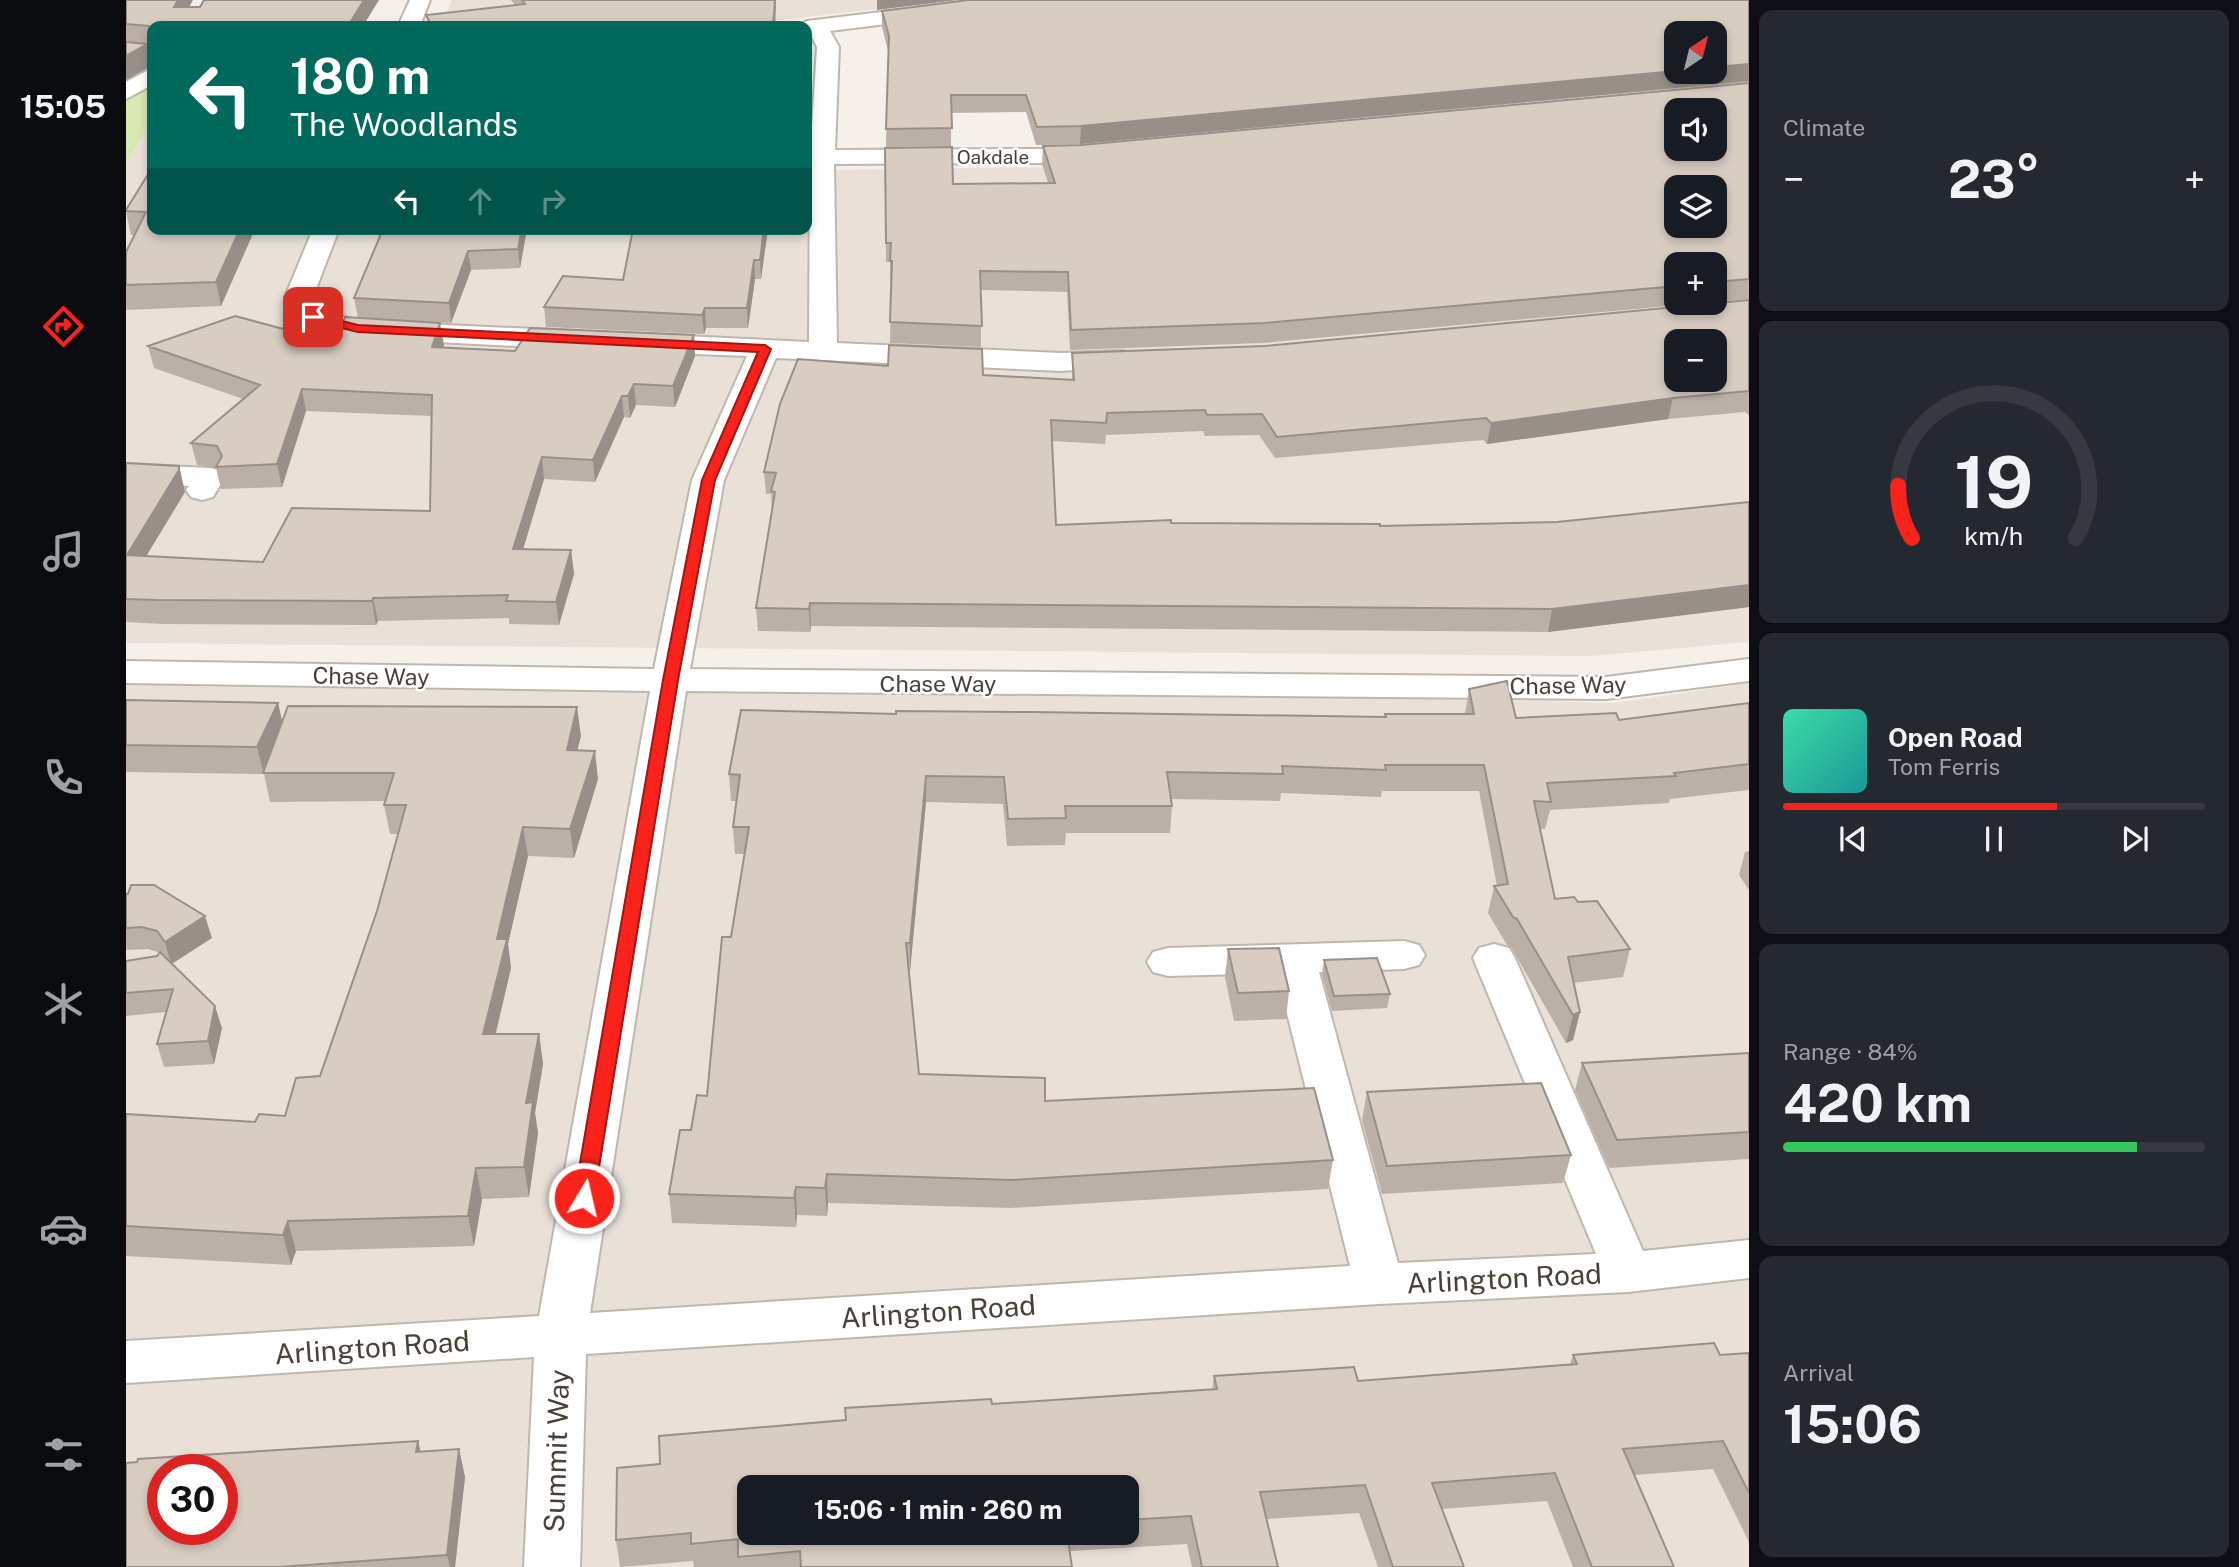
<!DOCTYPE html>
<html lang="en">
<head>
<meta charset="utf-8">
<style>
  body { margin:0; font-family:"Public Sans",sans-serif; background:#242831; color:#f1f3f6; height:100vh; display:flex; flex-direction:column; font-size:26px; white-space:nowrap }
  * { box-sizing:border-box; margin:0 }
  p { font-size:23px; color:#9ea1a6 }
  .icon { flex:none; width:38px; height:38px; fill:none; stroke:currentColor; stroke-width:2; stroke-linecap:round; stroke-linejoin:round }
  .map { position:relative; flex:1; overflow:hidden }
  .panel { display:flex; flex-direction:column; gap:10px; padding:10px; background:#0d0f14; width:490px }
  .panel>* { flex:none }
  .hud { position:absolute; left:21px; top:21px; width:665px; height:214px; border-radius:14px; box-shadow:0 4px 10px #0003; background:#00695c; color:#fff; overflow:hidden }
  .needle { width:46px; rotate:35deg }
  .buttons { position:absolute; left:1538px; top:21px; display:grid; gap:14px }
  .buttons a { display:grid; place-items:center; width:63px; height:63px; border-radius:14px; background:#171b24; box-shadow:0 4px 10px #0003; font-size:35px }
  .speed { position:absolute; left:21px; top:1454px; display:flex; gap:14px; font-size:35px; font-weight:700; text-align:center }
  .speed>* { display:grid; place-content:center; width:91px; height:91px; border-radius:50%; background:#171b24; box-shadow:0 4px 10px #0003; line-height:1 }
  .speed .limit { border:10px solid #d22; background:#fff; color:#111 }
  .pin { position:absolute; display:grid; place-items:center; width:60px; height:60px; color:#fff; margin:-30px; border-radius:14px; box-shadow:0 4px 10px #0006 }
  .me { position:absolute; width:77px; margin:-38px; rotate:9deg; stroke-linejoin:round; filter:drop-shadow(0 0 5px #0008) }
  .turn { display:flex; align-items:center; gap:24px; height:147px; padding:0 28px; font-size:32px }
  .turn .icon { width:91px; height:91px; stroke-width:2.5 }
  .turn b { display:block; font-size:49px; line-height:60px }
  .lanes { display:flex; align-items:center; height:66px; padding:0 28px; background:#0003; justify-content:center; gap:35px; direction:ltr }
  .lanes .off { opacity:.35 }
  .big { font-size:52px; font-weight:700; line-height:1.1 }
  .panel .widget { flex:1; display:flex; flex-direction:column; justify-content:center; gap:10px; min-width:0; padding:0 24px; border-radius:14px; background:#242831 }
  .panel .dial { align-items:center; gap:0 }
  .dial svg { height:182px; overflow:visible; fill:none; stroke:#363941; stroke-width:7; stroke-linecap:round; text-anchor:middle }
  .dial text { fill:#f1f3f6; stroke:none }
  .song { display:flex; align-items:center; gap:21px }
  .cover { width:84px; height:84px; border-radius:10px; background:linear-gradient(135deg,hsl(160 70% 55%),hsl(180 70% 35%)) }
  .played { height:7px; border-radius:4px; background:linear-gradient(90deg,#fa231b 65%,#363941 65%) }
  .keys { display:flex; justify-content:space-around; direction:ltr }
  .heat { display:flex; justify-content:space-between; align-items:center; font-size:38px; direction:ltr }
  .charge { height:10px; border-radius:5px; background:linear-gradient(90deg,#34c759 84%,#363941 0) }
  .trip { position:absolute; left:611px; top:1475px; width:402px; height:70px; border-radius:14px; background:#171b24; box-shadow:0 4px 10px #0003; font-weight:700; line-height:70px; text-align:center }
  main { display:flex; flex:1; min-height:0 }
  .menu { display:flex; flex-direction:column; width:126px; justify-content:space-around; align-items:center; background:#090b0e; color:#9ea1a6 }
  .menu .icon { width:49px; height:49px }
  .menu .current { color:#fa231b }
  .menu b { font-size:32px; color:#f1f3f6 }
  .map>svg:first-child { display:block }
</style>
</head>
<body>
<main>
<nav class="menu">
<b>15:05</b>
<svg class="icon current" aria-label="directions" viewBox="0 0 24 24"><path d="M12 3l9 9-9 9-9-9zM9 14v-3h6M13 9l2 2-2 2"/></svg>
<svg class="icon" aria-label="music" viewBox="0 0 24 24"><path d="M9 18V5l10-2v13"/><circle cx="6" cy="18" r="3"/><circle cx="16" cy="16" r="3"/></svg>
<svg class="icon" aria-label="phone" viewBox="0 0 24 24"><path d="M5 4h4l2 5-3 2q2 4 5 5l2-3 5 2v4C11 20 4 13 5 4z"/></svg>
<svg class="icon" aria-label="climate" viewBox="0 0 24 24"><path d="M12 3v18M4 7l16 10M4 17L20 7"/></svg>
<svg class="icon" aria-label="car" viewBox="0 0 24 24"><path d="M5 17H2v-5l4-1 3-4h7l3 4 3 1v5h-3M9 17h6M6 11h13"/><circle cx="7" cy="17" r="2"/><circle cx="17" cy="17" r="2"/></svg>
<svg class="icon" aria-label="filters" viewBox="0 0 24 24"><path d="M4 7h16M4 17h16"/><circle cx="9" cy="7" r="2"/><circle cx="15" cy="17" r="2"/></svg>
</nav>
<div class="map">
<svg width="1623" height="1567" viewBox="0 0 1623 1567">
  <rect width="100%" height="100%" fill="#f5f0ea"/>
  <path fill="#e9e1d8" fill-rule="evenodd" d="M326,0H827L604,26H314Z
    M1623,92V642L1465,656L0,643V165L26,119V229H681V170L940,167ZM1550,110H1589V149H1550ZM1550,187H1589V226H1550ZM1550,264H1589V303H1550ZM1550,341H1589V380H1550Z
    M548,681L1489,703L1623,683V1567H0V683ZM37,1470H96V1530H37ZM623,1488H1001V1533H623Z"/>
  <path fill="#d7e9b2" d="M26,75V119L0,165V92Z"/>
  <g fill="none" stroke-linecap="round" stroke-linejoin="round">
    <defs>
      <path id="minor" d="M284,0H304L294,26H272Z
        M854,0H918L914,4L907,6L704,31L713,47L709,150L915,149L969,146L978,148L981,153L978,158L969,160L915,163L708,164L711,343L935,353L997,351L1007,354L1012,360L1007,366L935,371L650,358L598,480L564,669L1480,677L1623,659V681L1480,699L560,691L464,1313L1224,1266L1151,973L1042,976L1027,972L1021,962L1027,952L1042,948L1278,941L1293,945L1299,955L1293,965L1278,969L1193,972L1272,1263L1470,1254L1347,958L1353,948L1368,944L1383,948L1389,958L1517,1251L1623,1240V1278L1502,1292L1253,1304L460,1354L454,1567H398L408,1357L0,1383V1341L413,1316L524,691L0,683V661L528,669L566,480L621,356L515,352L505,349L501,343L505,337L515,334L683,342L684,157L691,47L684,33H681V26H671L681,21Z
        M26,68V85L0,99V82Z
        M187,229H213L187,297L197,311L233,321L451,331L461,334L465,340L461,346L451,349L232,338L177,323L159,297Z
        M0,464L83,468L94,470L99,477L87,497L76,500L65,497L60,490L63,486L0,482Z"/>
    </defs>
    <use href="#minor" stroke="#c0b7ac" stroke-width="4"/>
    <use href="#minor" fill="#fff" fill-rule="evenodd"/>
  </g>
  <path fill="#bbb0a7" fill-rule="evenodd" d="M0,0L63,7L237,26H26V58L24,47H21L25,66L0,80Z
    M385,0H650L649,26H302L300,15L389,5Z
    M1623,0V82L954,144L910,145L900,112L825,113V146L760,147L762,51L756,27V11Z
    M1623,83V299L1589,302V264H1550V303H1576L1137,343L944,350L941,292L855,290V347L764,343L765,281H764V262H760L759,148L827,184L922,183L916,164L917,146L955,145Z
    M26,168L129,229L95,306L0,310V252L8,235H5L0,211Z
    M257,229H401L394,268L345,270L325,323L232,318L228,298Z
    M507,229H642L635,279H629L622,328H580L578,334L420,327L418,307L497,280Z
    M1623,300V415L1619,412L1542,419L1361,444L1357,440L1149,458L1133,435L1079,436L1077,431L980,435L979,444L926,441L930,525L1045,523L1254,526L1431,522L1623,502V607L1422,632L685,626L684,632L632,631L630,608L646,512L645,494H640L638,472L857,375L946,380V353L1139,346Z
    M568,335L569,356L549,407L510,405L504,418L498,417L469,482L418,479L397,550H445L448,574L433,625L383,624V618L252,621L250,625L36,624L0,622V463L53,466L58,488L59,492L20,556L137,562L304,511L305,416L180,411L156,487L95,489L90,468L71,465L65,443L117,399L28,368L22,346L194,339L209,343L318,345L317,347L389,351Z
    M1343,689L1390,718L1493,720L1623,703V790L1544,799L1543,803L1424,810L1419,829H1414L1429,899L1452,902L1504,949L1497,977L1447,983L1454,1012L1447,1040L1440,1043L1385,947L1381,945L1362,913L1368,886H1371L1353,791H1256L1255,797L1155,793L1154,801L1045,799L1046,806L1044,833H940L939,845L881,846L877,804L800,802L784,971H783L793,1074L919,1101L1207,1160L1202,1189L885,1208L702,1203L701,1216L671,1215L670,1227L546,1223L543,1194L565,1130L581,1096L618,854H609L607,827L611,801H605L603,774L770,714L1259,717V714H1339Z
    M0,700L152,703L156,722L455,736L451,750L472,779L448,858L402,856L382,944L385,968L370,1034H413L417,1064L409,1113L412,1133L403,1197L356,1199L348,1246L170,1251L165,1265L0,1256V1114L129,1122L159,1116L194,1076L251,911L272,834H264L258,805L259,801L144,802L138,774L0,772Z
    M1623,851V890L1613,875L1619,852Z
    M0,894H2L86,938L46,964L96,1028L88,1064L38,1067L31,1044L40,1012L0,1016V961L31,956L34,953L22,949L0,950Z
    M1102,949L1163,991L1160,1019L1108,1021L1099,977Z
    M1198,960L1264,994L1261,1008L1206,1011L1196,975Z
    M1623,1053V1159L1483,1168L1449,1090L1456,1063Z
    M1241,1092L1445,1155L1437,1183L1256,1194L1236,1120Z
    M1623,1353V1542L1587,1469L1509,1475L1548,1567H1447L1421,1501L1316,1509L1338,1567H1252L1233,1513L1141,1519L1152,1567H1066L1061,1544L944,1551L946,1567H568L567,1561L494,1567L490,1540L534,1464L720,1420L866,1404L1086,1390L1088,1376L1232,1381L1444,1364L1447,1355H1594ZM1001,1488V1533H623Z
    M292,1441L294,1452L333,1449L339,1477L329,1567H0Z"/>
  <path fill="#989088" d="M52,0H67L53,26L48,7Z
    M238,0H253L237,26H222Z
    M649,0H650L649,26H647Z
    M751,0H832L751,10Z
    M21,44L25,66L0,80V56Z
    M26,44V58L23,45Z
    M1623,64V81L954,144L955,126L1550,71L1589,72V67Z
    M114,229H129L95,306L90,282Z
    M396,229H401L394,268L392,249Z
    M638,229H642L635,279L634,260Z
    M342,251L345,270L325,323L323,303Z
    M628,260L629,279L622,328L621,308Z
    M579,308L580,328L578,334L576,315Z
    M314,323L318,345L309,368L306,347Z
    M568,335L569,356L549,407L547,386Z
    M508,384L510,405L504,418L502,396Z
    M176,389L180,411L156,487L151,464Z
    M496,396L498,417L469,482L467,460Z
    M1547,398L1542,419L1361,444L1365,423Z
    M416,457L418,479L390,573L387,549Z
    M53,466L59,492L7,578L1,555Z
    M445,550L448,574L433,625L430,602Z
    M1623,585V607L1422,632L1426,609Z
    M247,598L252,621L250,625L246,601Z
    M684,603L685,626L684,632L683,609Z
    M152,703L158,729L138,774L131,747Z
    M451,707L455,736L444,779L441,750Z
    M469,751L472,779L448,858L444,829Z
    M800,776V802L784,971V943Z
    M397,827L402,856L382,944L385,968L362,1064L357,1034L371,939Z
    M79,916L86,938L45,964L39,942Z
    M89,1006L96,1028L88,1064L82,1041Z
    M1454,1012L1447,1040L1440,1043L1447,1015Z
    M413,1034L417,1064L409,1113L412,1133L403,1197L398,1167L400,1103Z
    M350,1168L356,1199L348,1246L342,1216Z
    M701,1174L702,1203L701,1216L699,1188Z
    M670,1187L671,1215L670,1227L668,1198Z
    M162,1221L170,1251L165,1265L157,1235Z
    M292,1441L299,1469L290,1452Z
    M333,1449L339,1477L329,1567H324L321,1555Z"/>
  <path fill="#d9cdc2" stroke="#989088" stroke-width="2" fill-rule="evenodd" d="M0,0H52L48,7H74L78,0H238L222,26H135L136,24L26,26V44L23,45V26L0,24Z
    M396,0H649L647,26H306L300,15L399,4Z
    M842,0H1623V64L1589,67V33H1550V71L955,126L911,127L900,95H825L826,128L760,129L763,36L756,11Z
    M0,42L21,44L0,56Z
    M1623,83V279L1589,282V264H1550V286L1139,323L945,330L942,272L854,271L856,326L764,322L766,261H764L765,243H760L759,148L826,147L827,184L929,183L917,146L955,145ZM1550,110H1589V149H1550ZM1550,187H1589V226H1550Z
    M26,168V229H114L90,282L0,285V252L20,212L0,211V210Z
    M257,229H396L392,249L342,251L323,303L228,298Z
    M507,229H638L634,260H628L621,308H579L576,315L418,307L437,276L497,280Z
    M1623,300V391L1547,398L1365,423L1360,418L1151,437L1136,414L1081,415L1079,410L981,413L980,423L925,420L930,525L1045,520V523L1254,524V526L1431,522L1623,502V585L1426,609L684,603L683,609L630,608L649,492L645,491L650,473L638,472L654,404L672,359L762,366L763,345L856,349L857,375L948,380L946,353L1139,346ZM1550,341H1589V380H1550Z
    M109,316L191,338L193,336L192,339L209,343L219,317L314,323L306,347L389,351L404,328L568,335L547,386L508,384L502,396H496L467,460L416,457L387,549L445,550L430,602L380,601L382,595L247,598L246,601L30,600L0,599V463L53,466V470L1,555L137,562L166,508L304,511L306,395L176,389L151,464L90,467L96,456L91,446L65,443L134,385L22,346Z
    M1381,681L1390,718L1490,713L1493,720L1623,703V764L1548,773L1550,776L1421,783L1425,802L1408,801L1429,899L1448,897L1452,902L1471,901L1504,949L1442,957L1454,1012L1447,1015L1391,919L1387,917L1368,886L1382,884L1358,765H1259L1260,770L1156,766L1157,774L1041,772L1046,806H939L940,818L882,819L878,777L800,776L784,943H780L793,1074L919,1078V1101L1188,1088L1207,1160L886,1180L701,1174L699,1188L670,1187L668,1198L543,1194L554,1130H565L571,1095L581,1096L596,937H605L623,827H607L614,775L603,774L615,710L770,714V711L905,712L1260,717L1259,714H1348L1343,689Z
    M0,700L152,703L131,747L0,745Z
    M162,706L451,707L441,750L469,751L444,829L397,827L371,939H381L357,1034H413L400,1103L407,1102L398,1167L350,1168L342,1216L162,1221L157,1235L0,1226V1114L129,1122L133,1114L159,1116L170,1078L194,1076L251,911L280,805H258L268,773H137Z
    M5,885H28L79,916L39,942L31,931L15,927L0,928V894H2Z
    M1153,948L1163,991L1112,993L1102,949Z
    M34,952L89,1006L82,1041L31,1044L47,989L0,993V961L31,956Z
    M1251,958L1264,994L1208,996L1198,960Z
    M1623,1053V1132L1491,1140L1456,1063Z
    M1415,1083L1445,1155L1261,1166L1241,1092Z
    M1588,1343L1594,1355L1623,1353V1493L1597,1441L1497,1449L1548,1567H1466L1429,1473L1306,1483L1338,1567H1267L1239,1485L1134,1492L1152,1567H1076L1065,1516L1001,1520V1488H623V1533H941L946,1567H675L674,1551L612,1557V1539L565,1544V1533L490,1540L491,1468L534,1464L533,1436L720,1420L719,1408L865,1399L866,1404L1091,1389L1088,1376L1228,1367L1232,1381L1451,1364L1447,1355Z
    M292,1441L290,1452L333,1449L321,1555L153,1567H0V1463L11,1462L12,1459ZM37,1470H96V1530H37Z"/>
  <path fill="#fa231b" stroke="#a21712" stroke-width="2" d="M187,314L232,325L639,345L645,349L589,480L552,680L468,1198L465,1204L458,1206L451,1204L448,1198L537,680L576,480L632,352L232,332L183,320V315Z"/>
  <g text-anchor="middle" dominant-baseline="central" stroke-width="5" stroke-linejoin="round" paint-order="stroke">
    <g font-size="19" fill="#494037" stroke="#fff">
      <text x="867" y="157">Oakdale</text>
    </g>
    <g font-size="23" fill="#494037" stroke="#fff">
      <text transform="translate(245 676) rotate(1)">Chase Way</text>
      <text x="812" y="683">Chase Way</text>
      <text transform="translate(1442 685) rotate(-1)">Chase Way</text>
    </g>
    <g font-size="28" fill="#494037" stroke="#fff">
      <text transform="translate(1378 1278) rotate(-3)">Arlington Road</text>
      <text transform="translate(812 1311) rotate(-4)">Arlington Road</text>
      <text transform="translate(246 1347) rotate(-4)">Arlington Road</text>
      <text transform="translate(430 1451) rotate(-88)">Summit Way</text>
    </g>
  </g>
</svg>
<div class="buttons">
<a><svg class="needle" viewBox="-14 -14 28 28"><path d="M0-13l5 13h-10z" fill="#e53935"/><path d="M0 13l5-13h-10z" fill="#9ea1a6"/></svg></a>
<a><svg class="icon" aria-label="sound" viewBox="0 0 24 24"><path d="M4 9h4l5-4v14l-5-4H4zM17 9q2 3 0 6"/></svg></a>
<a><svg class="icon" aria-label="layers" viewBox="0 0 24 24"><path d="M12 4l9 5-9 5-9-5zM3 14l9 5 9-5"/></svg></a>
<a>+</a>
<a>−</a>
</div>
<div class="speed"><div class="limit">30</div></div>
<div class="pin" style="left:187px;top:317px;background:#d93025"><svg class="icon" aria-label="arrive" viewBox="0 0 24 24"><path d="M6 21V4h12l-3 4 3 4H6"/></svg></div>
<svg class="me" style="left:458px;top:1198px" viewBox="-20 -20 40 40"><circle r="17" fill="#fa231b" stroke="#fff" stroke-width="3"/><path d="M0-11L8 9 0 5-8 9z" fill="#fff"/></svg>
<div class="trip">15:06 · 1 min · 260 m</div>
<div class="hud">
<div class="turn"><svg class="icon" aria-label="left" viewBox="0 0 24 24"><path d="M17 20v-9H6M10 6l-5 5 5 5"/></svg><div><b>180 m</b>The Woodlands</div></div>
<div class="lanes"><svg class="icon" aria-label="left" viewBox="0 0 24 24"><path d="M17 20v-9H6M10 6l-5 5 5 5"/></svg><svg class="icon off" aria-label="ahead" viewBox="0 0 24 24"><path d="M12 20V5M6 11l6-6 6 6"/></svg><svg class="icon off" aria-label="right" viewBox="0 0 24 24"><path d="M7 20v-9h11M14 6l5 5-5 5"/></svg></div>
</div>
</div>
<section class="panel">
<div class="widget"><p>Climate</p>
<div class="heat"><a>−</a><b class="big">23°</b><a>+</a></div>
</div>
<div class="widget dial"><svg viewBox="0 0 100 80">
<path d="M14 69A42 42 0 1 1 86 69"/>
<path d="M14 69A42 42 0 0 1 8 46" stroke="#fa231b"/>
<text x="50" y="56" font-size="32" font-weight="700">19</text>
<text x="50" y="72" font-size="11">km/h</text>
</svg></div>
<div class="widget">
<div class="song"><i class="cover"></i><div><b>Open Road</b><p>Tom Ferris</p></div></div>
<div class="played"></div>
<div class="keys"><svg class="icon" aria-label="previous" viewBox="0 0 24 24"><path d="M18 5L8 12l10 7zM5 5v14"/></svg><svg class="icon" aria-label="pause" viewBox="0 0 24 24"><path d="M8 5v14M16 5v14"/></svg><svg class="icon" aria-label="next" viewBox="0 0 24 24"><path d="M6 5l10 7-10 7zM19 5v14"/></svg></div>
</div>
<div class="widget"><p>Range · 84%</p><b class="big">420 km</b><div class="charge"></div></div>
<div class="widget"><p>Arrival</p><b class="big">15:06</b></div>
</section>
</main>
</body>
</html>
